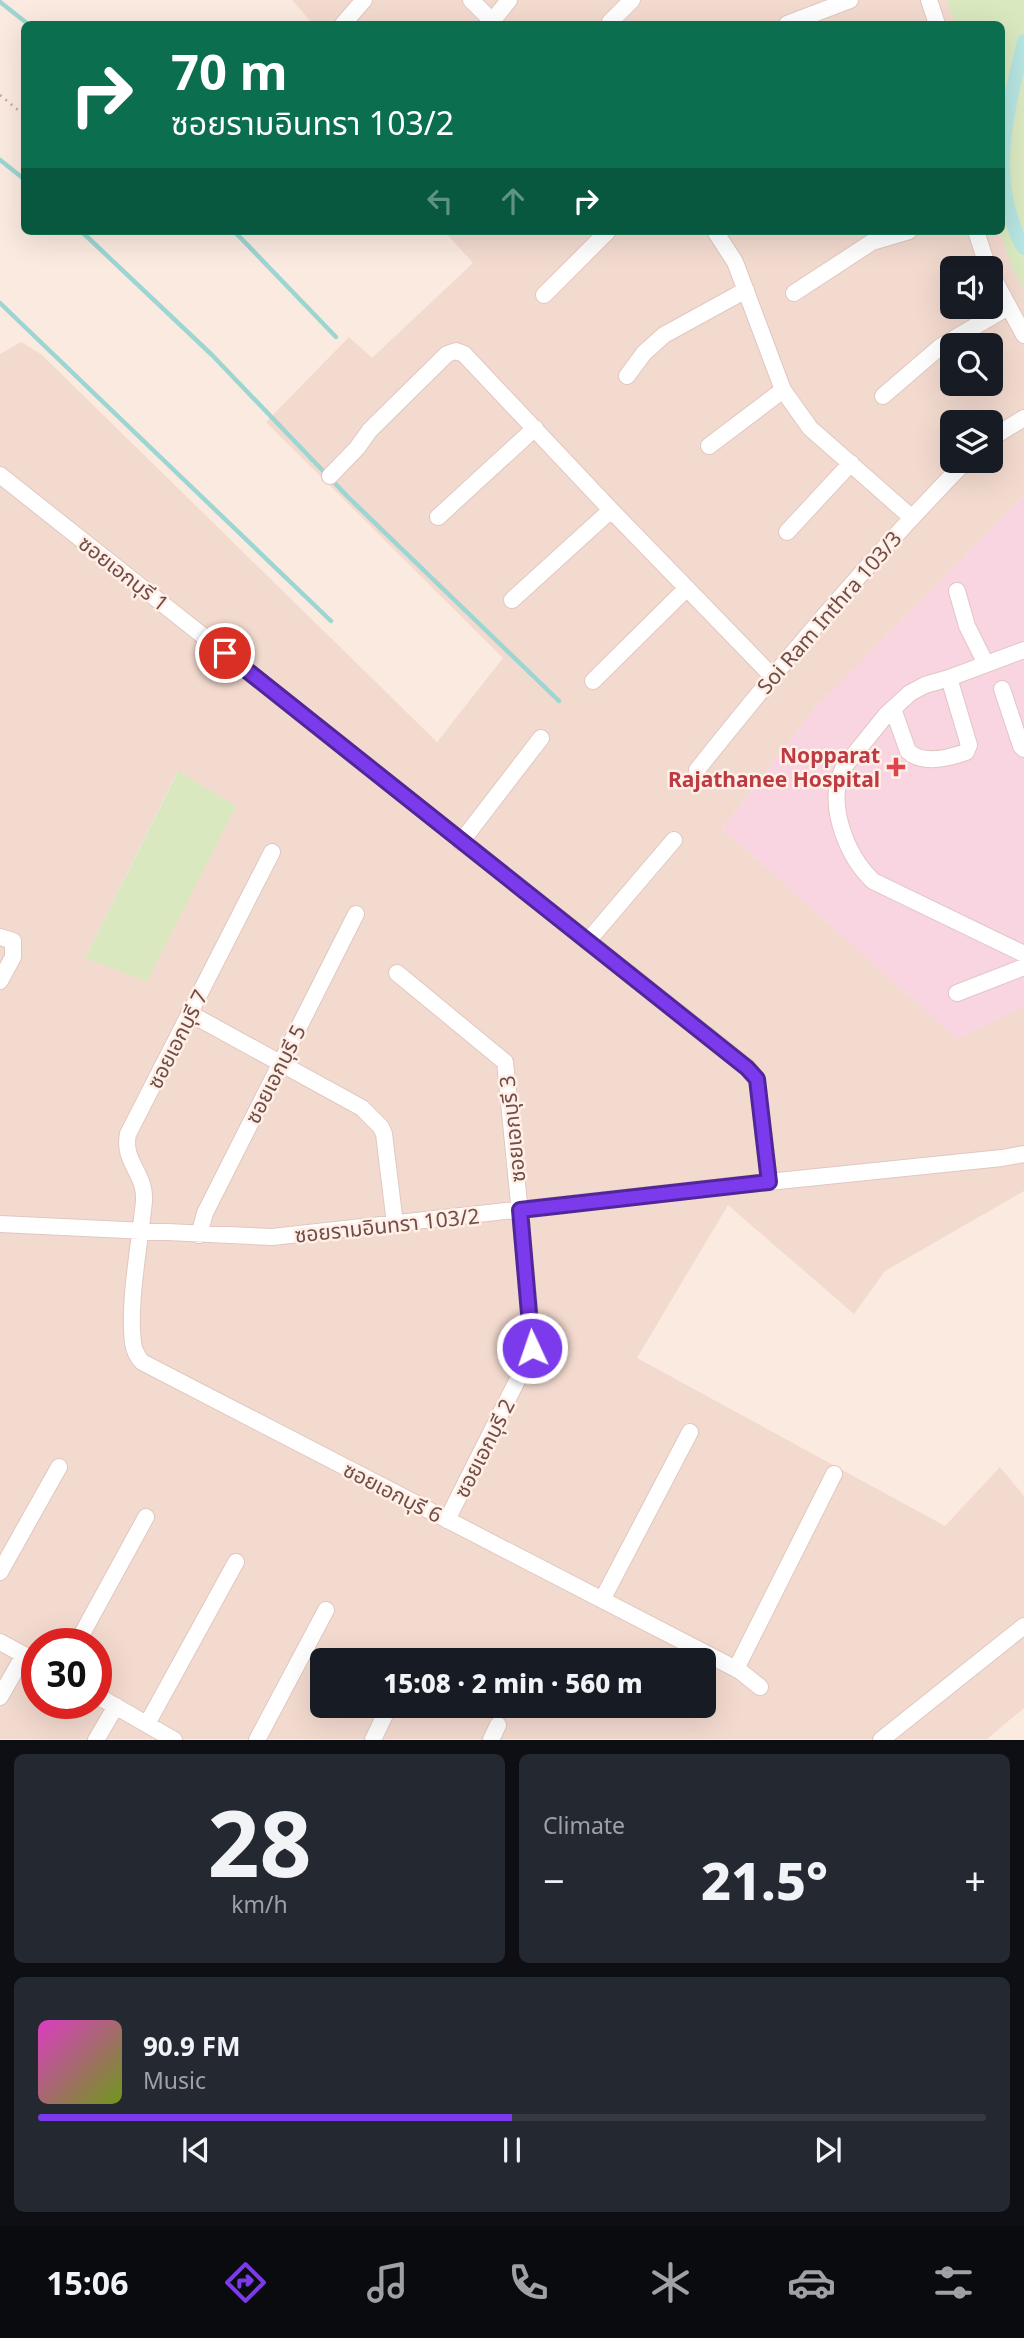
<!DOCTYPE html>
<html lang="en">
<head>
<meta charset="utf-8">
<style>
  body { margin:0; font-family:"Noto Sans","Noto Sans Thai",sans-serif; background:#242831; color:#f1f3f6; height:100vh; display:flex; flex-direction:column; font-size:26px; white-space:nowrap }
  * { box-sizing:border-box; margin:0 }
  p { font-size:23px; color:#9ea1a6 }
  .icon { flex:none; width:38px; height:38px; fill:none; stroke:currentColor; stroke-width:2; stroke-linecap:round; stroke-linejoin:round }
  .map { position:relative; height:1740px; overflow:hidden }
  .sheet { display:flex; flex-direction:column; gap:14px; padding:14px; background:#0d0f14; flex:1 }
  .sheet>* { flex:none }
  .top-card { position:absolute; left:21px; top:21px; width:984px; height:214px; border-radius:10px; box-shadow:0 7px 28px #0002; background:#0b6e4f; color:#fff; overflow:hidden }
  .fabs { position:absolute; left:940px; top:256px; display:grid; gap:14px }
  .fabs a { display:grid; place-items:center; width:63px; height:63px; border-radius:10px; background:#171b24; box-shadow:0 7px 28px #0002; font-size:35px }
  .speed { position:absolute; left:21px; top:1628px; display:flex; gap:14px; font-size:35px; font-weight:700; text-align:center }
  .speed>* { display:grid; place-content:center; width:91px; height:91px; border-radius:50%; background:#171b24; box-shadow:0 7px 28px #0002; line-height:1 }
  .speed .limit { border:10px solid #d22; background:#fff; color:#111 }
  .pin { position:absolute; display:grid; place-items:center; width:60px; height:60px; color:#fff; margin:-30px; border:4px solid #fff; border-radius:50%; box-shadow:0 2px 7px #0007 }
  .me { position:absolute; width:77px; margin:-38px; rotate:357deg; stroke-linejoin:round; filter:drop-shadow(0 0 5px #0008) }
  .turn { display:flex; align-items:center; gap:24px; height:147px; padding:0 35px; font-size:32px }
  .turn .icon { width:91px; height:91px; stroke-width:2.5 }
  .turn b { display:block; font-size:49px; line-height:60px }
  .lanes { display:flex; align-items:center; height:66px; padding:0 35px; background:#0003; justify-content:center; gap:35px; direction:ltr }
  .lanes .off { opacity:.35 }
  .big { font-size:52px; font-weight:800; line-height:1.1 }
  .sheet .widget { flex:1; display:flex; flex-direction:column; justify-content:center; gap:10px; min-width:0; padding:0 24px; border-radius:10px; background:#242831 }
  .sheet .dial { align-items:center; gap:0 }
  .dial b { font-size:91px; line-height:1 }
  .song { display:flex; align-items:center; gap:21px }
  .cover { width:84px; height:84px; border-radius:10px; background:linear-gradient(135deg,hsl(310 70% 55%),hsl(80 70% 35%)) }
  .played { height:7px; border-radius:4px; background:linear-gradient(90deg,#7c3aed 50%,#363941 50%) }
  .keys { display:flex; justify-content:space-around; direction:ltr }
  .heat { display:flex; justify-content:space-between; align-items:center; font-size:38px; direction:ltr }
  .sheet .tiles { flex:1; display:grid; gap:14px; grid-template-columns:1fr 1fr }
  .widget:last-child { grid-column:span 2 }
  .trip { position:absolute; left:310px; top:1648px; width:406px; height:70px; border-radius:10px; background:#171b24; box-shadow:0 7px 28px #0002; font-weight:800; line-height:70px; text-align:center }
  .tab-bar { display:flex; height:112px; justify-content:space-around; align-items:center; background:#090b0e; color:#9ea1a6 }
  .tab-bar .icon { width:49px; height:49px }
  .tab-bar .on { color:#7c3aed }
  .tab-bar b { font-size:32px; color:#f1f3f6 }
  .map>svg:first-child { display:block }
</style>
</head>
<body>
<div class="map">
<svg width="1024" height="1740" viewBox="0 0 1024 1740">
  <rect width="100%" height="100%" fill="#fbeae0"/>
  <path fill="#f3dacf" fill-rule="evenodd" d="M292,0H1024V496L816,707L722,828L957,1039L1024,1006V1191L885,1271L854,1314L728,1205L637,1358L945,1526L1000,1467L1024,1496V1708L987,1739H0V354L21,342L41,354L437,742L503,658L266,422L349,337L372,358L473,263L444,231H1001V24H313ZM952,268H990V306H952ZM952,345H990V383H952ZM952,422H990V460H952ZM177,772L236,806L85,958ZM37,1643H96V1703H37ZM322,1661H704V1706H322Z"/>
  <path fill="#f9d4e1" d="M1024,496V1006L957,1039L722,828L816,707Z"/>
  <path fill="#dae8c0" d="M947,0H1024V290L1012,268L1000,231L1001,24H955Z
    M178,771L236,806L147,981L85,958Z"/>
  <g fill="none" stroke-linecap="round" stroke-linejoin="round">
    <path stroke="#9cd5d1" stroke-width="4.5" d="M0,2L28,24
      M0,160L24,179
      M81,231L212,355L348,497L559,701
      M234,231L336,337
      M0,303L331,621"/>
    <path stroke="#b6e4e0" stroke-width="14" d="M1024,41C1010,100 991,165 1013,223C1016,232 1018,241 1024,248"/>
    <defs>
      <path id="minor" d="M471,0L495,24
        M929,0L937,24
        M610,22L632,0
        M343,24L364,0
        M490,24L509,0
        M787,24L850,0
        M715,231L735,262L783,390L810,428L911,517
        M976,231L988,268
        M990,272L1024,335
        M794,293L872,242L909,231
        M544,295L608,231
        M627,376L644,353L664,335L746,290
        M883,396L940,347L1008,307
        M990,439L1024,418
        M709,446L783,390
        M0,475L747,1067L757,1079L769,1182
        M330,476L357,448L370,430L447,354L456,351L464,354L611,510L772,676
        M438,517L535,428
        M787,532L851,463
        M957,591L967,626L986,664
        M512,600L611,510
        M1024,650L949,678L925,685L910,693L886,715L844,767C825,802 846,855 873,881L1024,954
        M593,681L687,588
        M1002,689L1021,746L1024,749
        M893,709L908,751C922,765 949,758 966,752L969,745L949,678
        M697,770C782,663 871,558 967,460
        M461,842L541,738
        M272,852L128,1134C122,1162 146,1173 144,1201C140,1243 128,1302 133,1343C134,1351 137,1356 142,1362L740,1671L760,1687
        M0,937L13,941V957L0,981
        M587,942L674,840
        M397,973L505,1062L532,1335V1348L527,1361L447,1520
        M957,993L1024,967
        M189,1013L362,1108L381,1127L384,1134L395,1224
        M0,1224L272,1237L739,1185L1002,1158L1024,1154
        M199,1235L205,1213L356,914
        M0,1572L59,1467
        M602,1600L690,1432
        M0,1642L37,1662
        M77,1643L146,1517
        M415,1661H419
        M736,1669L834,1474
        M96,1695L174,1740
        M0,1697L24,1655
        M147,1724L236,1562
        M96,1740L116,1706
        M257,1740L326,1610
        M373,1740L389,1706
        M491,1740L498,1725
        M881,1740L1024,1626"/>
    </defs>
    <use href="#minor" stroke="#e1c7c0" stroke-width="18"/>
    <path stroke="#d4a59c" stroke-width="2.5" stroke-dasharray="2 5" stroke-linecap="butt" d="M0,95L24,115"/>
    <use href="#minor" stroke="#fff" stroke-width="16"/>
  </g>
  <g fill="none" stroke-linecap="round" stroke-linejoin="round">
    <defs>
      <path id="route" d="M225,653L747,1068L757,1079L769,1182L520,1210L532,1348"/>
    </defs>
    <use href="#route" stroke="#51269a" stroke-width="18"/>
    <use href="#route" stroke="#7c3aed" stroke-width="12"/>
  </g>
  <path fill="#e0444e" stroke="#ffefe6" stroke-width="2.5" d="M892.5 756.5h7v7h7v7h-7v7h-7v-7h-7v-7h7z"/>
  <g text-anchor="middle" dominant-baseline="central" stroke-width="5" stroke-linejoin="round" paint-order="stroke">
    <g font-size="21" fill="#714d48" stroke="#ffefe6">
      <text transform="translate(124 573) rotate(38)">ซอยเอกบุรี 1</text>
      <text transform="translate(829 612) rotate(-49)">Soi Ram Inthra 103/3</text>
      <text transform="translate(177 1039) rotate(-63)">ซอยเอกบุรี 7</text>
      <text transform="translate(275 1074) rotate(-63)">ซอยเอกบุรี 5</text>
      <text transform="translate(512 1129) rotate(-96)">ซอยเอกบุรี 3</text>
      <text transform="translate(387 1225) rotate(-6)">ซอยรามอินทรา 103/2</text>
      <text transform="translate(484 1448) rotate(-63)">ซอยเอกบุรี 2</text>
      <text transform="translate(393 1492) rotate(27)">ซอยเอกบุรี 6</text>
    </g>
    <g font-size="21" font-weight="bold" fill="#be3a42" stroke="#ffefe6" text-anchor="end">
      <text x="880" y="755">Nopparat<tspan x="880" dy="24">Rajathanee Hospital</tspan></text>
    </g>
  </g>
</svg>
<div class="fabs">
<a><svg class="icon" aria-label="sound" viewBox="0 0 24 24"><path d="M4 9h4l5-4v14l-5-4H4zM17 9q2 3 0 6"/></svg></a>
<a><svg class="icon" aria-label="search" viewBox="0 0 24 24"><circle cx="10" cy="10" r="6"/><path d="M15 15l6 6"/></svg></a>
<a><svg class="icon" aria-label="layers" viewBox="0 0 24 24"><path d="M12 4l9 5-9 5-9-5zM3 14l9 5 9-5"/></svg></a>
</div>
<div class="speed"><div class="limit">30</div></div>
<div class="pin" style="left:225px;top:653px;background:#d93025"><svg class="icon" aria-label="arrive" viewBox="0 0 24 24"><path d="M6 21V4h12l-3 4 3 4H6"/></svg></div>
<svg class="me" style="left:532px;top:1348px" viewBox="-20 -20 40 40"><circle r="17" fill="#7c3aed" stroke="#fff" stroke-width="3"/><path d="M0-11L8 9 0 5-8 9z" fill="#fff"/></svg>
<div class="trip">15:08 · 2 min · 560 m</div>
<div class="top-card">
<div class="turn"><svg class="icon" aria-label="right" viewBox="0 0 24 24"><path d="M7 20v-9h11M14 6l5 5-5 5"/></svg><div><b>70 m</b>ซอยรามอินทรา 103/2</div></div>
<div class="lanes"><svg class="icon off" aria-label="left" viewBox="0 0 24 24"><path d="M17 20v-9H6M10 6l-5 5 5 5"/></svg><svg class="icon off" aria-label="ahead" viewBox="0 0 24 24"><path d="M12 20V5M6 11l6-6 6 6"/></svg><svg class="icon" aria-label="right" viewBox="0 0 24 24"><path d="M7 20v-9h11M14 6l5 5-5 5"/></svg></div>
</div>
</div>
<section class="sheet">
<div class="tiles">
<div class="widget dial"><b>28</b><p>km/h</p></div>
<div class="widget"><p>Climate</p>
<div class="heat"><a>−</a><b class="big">21.5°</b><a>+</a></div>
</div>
<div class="widget">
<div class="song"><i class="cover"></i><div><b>90.9 FM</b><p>Music</p></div></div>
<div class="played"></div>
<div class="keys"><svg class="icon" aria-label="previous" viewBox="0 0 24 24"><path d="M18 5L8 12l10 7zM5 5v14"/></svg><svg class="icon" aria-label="pause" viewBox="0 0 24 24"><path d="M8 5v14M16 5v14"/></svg><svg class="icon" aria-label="next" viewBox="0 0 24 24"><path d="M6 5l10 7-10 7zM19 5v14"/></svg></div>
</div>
</div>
</section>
<nav class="tab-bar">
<b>15:06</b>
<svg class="icon on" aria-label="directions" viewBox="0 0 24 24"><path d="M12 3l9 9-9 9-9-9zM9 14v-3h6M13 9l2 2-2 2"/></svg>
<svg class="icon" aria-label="music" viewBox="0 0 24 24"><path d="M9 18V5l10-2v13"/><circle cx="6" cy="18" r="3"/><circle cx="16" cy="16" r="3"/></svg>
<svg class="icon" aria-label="phone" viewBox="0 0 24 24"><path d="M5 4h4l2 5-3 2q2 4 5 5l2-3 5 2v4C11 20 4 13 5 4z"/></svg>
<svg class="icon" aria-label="climate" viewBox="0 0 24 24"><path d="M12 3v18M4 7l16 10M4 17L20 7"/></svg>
<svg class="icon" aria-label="car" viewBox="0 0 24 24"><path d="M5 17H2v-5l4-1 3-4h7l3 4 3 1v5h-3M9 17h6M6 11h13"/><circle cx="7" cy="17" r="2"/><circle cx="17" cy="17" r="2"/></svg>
<svg class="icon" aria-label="filters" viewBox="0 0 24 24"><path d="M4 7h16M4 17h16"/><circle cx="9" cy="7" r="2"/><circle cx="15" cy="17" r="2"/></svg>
</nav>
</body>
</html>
